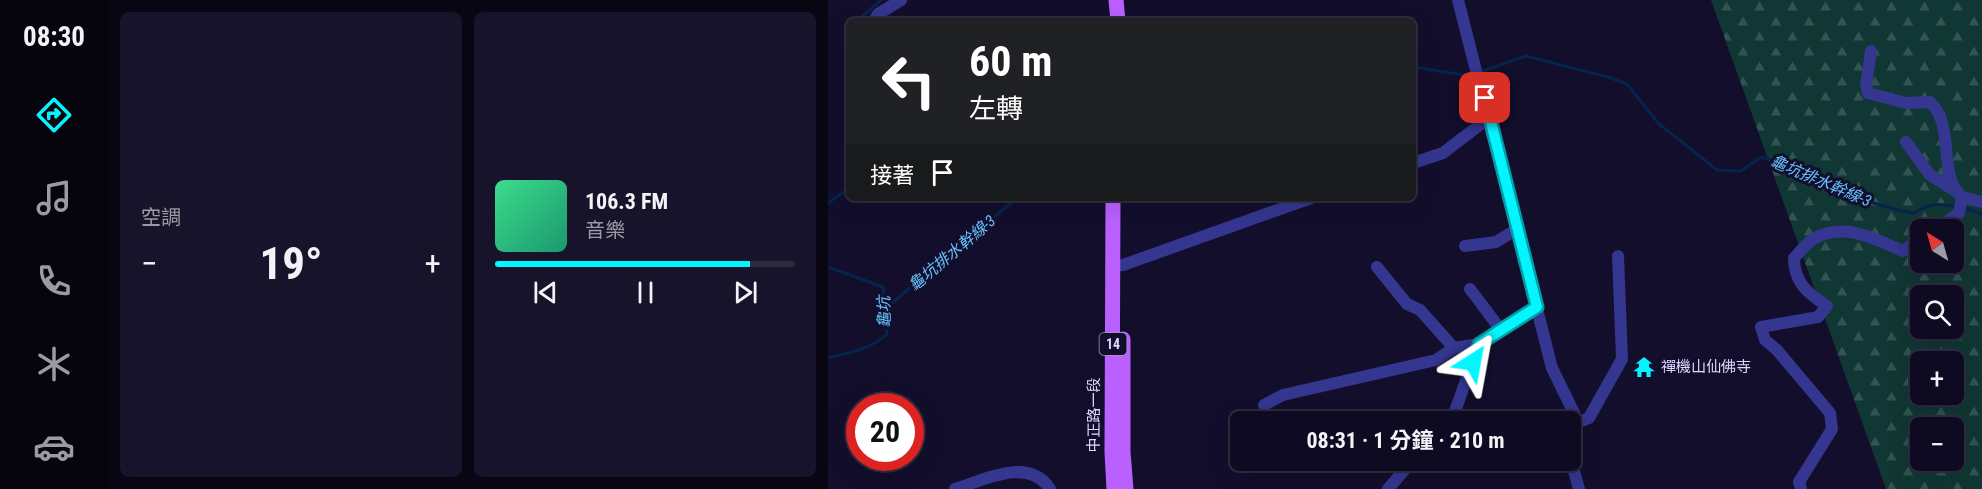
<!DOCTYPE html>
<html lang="zh-TW">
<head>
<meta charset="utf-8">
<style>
  body { margin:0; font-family:"Roboto Condensed","Noto Sans TC",sans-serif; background:#17132a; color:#f1f3f6; height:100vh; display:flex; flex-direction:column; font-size:22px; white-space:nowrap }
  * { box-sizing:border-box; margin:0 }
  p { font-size:20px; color:#9b9aa5 }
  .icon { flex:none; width:33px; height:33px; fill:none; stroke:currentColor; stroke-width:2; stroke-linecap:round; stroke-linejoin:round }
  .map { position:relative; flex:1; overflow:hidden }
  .drawer { display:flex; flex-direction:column; gap:12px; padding:12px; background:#080612; width:720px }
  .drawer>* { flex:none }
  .hud { position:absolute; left:18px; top:18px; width:570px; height:183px; border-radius:9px; box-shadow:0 6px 24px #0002,0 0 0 2px #2e2b3f; background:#202124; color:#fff; overflow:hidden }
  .needle { width:39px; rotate:323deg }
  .fabs { position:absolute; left:1082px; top:219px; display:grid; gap:12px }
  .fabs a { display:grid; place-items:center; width:54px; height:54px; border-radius:9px; background:#0e0a21; box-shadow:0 6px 24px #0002,0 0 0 2px #2e2b3f; font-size:30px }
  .speed { position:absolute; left:18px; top:393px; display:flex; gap:12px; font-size:30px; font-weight:700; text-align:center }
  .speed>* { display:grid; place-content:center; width:78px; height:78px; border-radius:50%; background:#0e0a21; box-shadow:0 6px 24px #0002,0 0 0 2px #2e2b3f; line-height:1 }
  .speed .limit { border:9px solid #d22; background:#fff; color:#111 }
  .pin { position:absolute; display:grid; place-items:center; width:51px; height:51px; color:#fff; margin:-26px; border-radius:12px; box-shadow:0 3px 9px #0006 }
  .me { position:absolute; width:66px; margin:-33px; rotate:34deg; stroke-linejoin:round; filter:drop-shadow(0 0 4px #0008) }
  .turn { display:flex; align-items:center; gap:21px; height:126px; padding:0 24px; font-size:27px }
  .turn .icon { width:78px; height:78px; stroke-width:2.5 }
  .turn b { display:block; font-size:42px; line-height:51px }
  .then { display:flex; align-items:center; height:57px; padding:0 24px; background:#0003; gap:12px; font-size:22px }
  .big { font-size:45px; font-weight:700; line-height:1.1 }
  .drawer .tile { flex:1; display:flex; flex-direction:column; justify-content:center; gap:9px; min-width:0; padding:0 21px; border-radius:9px; background:#17132a }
  .song { display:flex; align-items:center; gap:18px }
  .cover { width:72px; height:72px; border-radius:9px; background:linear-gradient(135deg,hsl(150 70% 55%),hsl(160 70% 35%)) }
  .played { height:6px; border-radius:3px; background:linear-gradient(90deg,#05f5ff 85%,#2e2b3f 85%) }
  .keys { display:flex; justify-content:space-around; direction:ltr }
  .heat { display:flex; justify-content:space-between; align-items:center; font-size:33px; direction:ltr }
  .drawer .tiles { flex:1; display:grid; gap:12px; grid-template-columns:repeat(2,1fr) }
  .trip { position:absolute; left:402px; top:411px; width:351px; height:60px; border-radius:9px; background:#0e0a21; box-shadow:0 6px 24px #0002,0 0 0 2px #2e2b3f; font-weight:700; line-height:60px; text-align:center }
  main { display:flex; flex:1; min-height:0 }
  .tabs { display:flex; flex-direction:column; width:108px; justify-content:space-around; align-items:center; background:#06040d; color:#9b9aa5 }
  .tabs .icon { width:42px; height:42px }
  .tabs .on { color:#05f5ff }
  .tabs b { font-size:27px; color:#f1f3f6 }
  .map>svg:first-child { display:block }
</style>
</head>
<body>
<main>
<nav class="tabs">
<b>08:30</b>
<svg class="icon on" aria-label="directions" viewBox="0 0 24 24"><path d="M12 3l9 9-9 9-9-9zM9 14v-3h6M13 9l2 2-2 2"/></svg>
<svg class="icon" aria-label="music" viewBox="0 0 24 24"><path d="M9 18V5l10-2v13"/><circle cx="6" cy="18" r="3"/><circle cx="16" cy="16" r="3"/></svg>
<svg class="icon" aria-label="phone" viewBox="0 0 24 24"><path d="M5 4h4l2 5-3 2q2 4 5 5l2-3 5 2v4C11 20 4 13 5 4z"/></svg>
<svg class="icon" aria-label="climate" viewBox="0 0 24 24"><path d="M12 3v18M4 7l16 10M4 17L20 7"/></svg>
<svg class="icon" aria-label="car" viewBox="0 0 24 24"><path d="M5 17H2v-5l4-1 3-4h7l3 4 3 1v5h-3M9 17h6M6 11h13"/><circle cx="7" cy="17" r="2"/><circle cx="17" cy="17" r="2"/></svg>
</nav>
<section class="drawer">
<div class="tiles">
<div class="tile"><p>空調</p>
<div class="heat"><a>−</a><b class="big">19°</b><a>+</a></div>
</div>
<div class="tile">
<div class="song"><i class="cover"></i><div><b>106.3 FM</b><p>音樂</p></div></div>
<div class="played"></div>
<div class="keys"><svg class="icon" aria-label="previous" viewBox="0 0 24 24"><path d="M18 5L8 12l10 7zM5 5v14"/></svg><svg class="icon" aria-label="pause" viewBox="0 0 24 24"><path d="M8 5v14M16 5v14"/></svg><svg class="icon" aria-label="next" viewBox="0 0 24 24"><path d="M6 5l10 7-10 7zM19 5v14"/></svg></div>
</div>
</div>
</section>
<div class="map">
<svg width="1154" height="489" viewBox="0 0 1154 489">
  <defs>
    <pattern id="forest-firs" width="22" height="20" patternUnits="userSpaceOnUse" patternTransform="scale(1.5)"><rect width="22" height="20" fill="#103733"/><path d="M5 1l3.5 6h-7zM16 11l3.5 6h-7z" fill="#325352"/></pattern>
  </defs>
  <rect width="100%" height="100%" fill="#120e2c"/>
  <path fill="url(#forest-firs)" fill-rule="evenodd" d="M883,0H1154V489H1058ZM1092,230H1125V262H1092ZM1092,296H1125V328H1092ZM1092,362H1125V394H1092ZM1092,428H1125V460H1092Z"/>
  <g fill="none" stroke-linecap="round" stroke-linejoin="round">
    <path stroke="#05244e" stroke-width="3" d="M29,21L53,0
      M21,29V42
      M585,67L636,75L645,74
      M652,72L698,56L780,77L799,84L831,124L889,170L913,171L933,157C960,163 980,178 1006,188C1032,199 1059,209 1086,213C1102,203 1111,203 1129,207
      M0,203L21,188
      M1136,208L1154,214
      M0,267L55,287L59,334C43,349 21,353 0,358
      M58,308L189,198"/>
    <path stroke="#343690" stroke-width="12" d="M630,0L724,368L747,415L742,433
      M46,21L50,14L73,0
      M1043,51L1038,85L1040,93L1078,103L1102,102C1128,126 1109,176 1134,197
      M1078,142L1102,175L1129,192
      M585,163L615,153L662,117
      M1106,230L1131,213L1134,197L1154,202
      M637,246L668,242L689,229
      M286,266L295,265L483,198
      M549,267L579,304L592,310L626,348
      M642,289L673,330
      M436,405L455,395L608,360L626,348L651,344
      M619,422L626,414L651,344L709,307
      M746,424L761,418L794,359L790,256
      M742,457L751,489
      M127,489C156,480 201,456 222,489
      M560,489L585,460
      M973,489L971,482L1004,429L1002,413L949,350L937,340L933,327L990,317L999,306C979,293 966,282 966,258C972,252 979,242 987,238C1017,222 1047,239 1075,251L1092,239"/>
    <path stroke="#ba60ff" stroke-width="15" d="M288,0L290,21
      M285,198L284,452L286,489
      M295,339V452L298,489"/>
  </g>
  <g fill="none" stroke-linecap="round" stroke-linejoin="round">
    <defs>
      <path id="route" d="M645,362L651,344L709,307L657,98"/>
    </defs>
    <use href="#route" stroke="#039fa6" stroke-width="15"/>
    <use href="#route" stroke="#05f5ff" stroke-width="10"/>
  </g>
  <defs>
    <symbol id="temple-bare" viewBox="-9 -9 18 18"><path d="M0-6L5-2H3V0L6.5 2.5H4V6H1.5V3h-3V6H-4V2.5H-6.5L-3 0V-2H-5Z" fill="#05f5ff" stroke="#120e2c" stroke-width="2.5" paint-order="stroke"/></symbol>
  </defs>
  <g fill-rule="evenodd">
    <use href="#temple-bare" x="801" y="352" width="30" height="30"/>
  </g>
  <g text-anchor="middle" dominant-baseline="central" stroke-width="6" stroke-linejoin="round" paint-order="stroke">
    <rect fill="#120e2c" stroke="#9f9cc0" stroke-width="1.5" x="271.5" y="333" width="27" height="22" rx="4.5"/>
    <g font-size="14" font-weight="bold" fill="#dbd9ff">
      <text x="285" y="344">14</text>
    </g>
    <g font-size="15" fill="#dbd9ff" stroke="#120e2c" text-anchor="start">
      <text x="833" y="367">禪機山仙佛寺</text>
    </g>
    <g font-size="15" fill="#dbd9ff" stroke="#120e2c">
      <text transform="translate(266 415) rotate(-90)">中正路一段</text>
    </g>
    <g font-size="16" font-style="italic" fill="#67c2ff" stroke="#120e2c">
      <text transform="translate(993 181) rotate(23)">龜坑排水幹線-3</text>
      <text transform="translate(124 253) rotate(-40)">龜坑排水幹線-3</text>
      <text transform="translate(56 312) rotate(-91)">龜坑</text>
    </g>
  </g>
</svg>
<div class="fabs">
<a><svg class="needle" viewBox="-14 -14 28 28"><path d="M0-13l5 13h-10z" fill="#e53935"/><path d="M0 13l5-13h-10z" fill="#9b9aa5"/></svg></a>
<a><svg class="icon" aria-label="search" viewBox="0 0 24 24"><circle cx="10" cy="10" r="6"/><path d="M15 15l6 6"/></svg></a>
<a>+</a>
<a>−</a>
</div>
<div class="speed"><div class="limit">20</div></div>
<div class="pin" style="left:657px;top:98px;background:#d93025"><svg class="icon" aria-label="arrive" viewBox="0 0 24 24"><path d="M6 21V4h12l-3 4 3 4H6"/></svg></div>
<svg class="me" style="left:645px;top:362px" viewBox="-20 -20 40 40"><path d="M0-17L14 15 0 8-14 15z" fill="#05f5ff" stroke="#fff" stroke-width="4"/></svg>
<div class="trip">08:31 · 1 分鐘 · 210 m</div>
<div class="hud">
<div class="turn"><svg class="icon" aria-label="left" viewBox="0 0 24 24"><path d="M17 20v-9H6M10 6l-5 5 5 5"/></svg><div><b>60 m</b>左轉</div></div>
<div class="then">接著<svg class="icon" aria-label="arrive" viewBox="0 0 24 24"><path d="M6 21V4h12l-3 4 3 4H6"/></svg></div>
</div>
</div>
</main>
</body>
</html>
